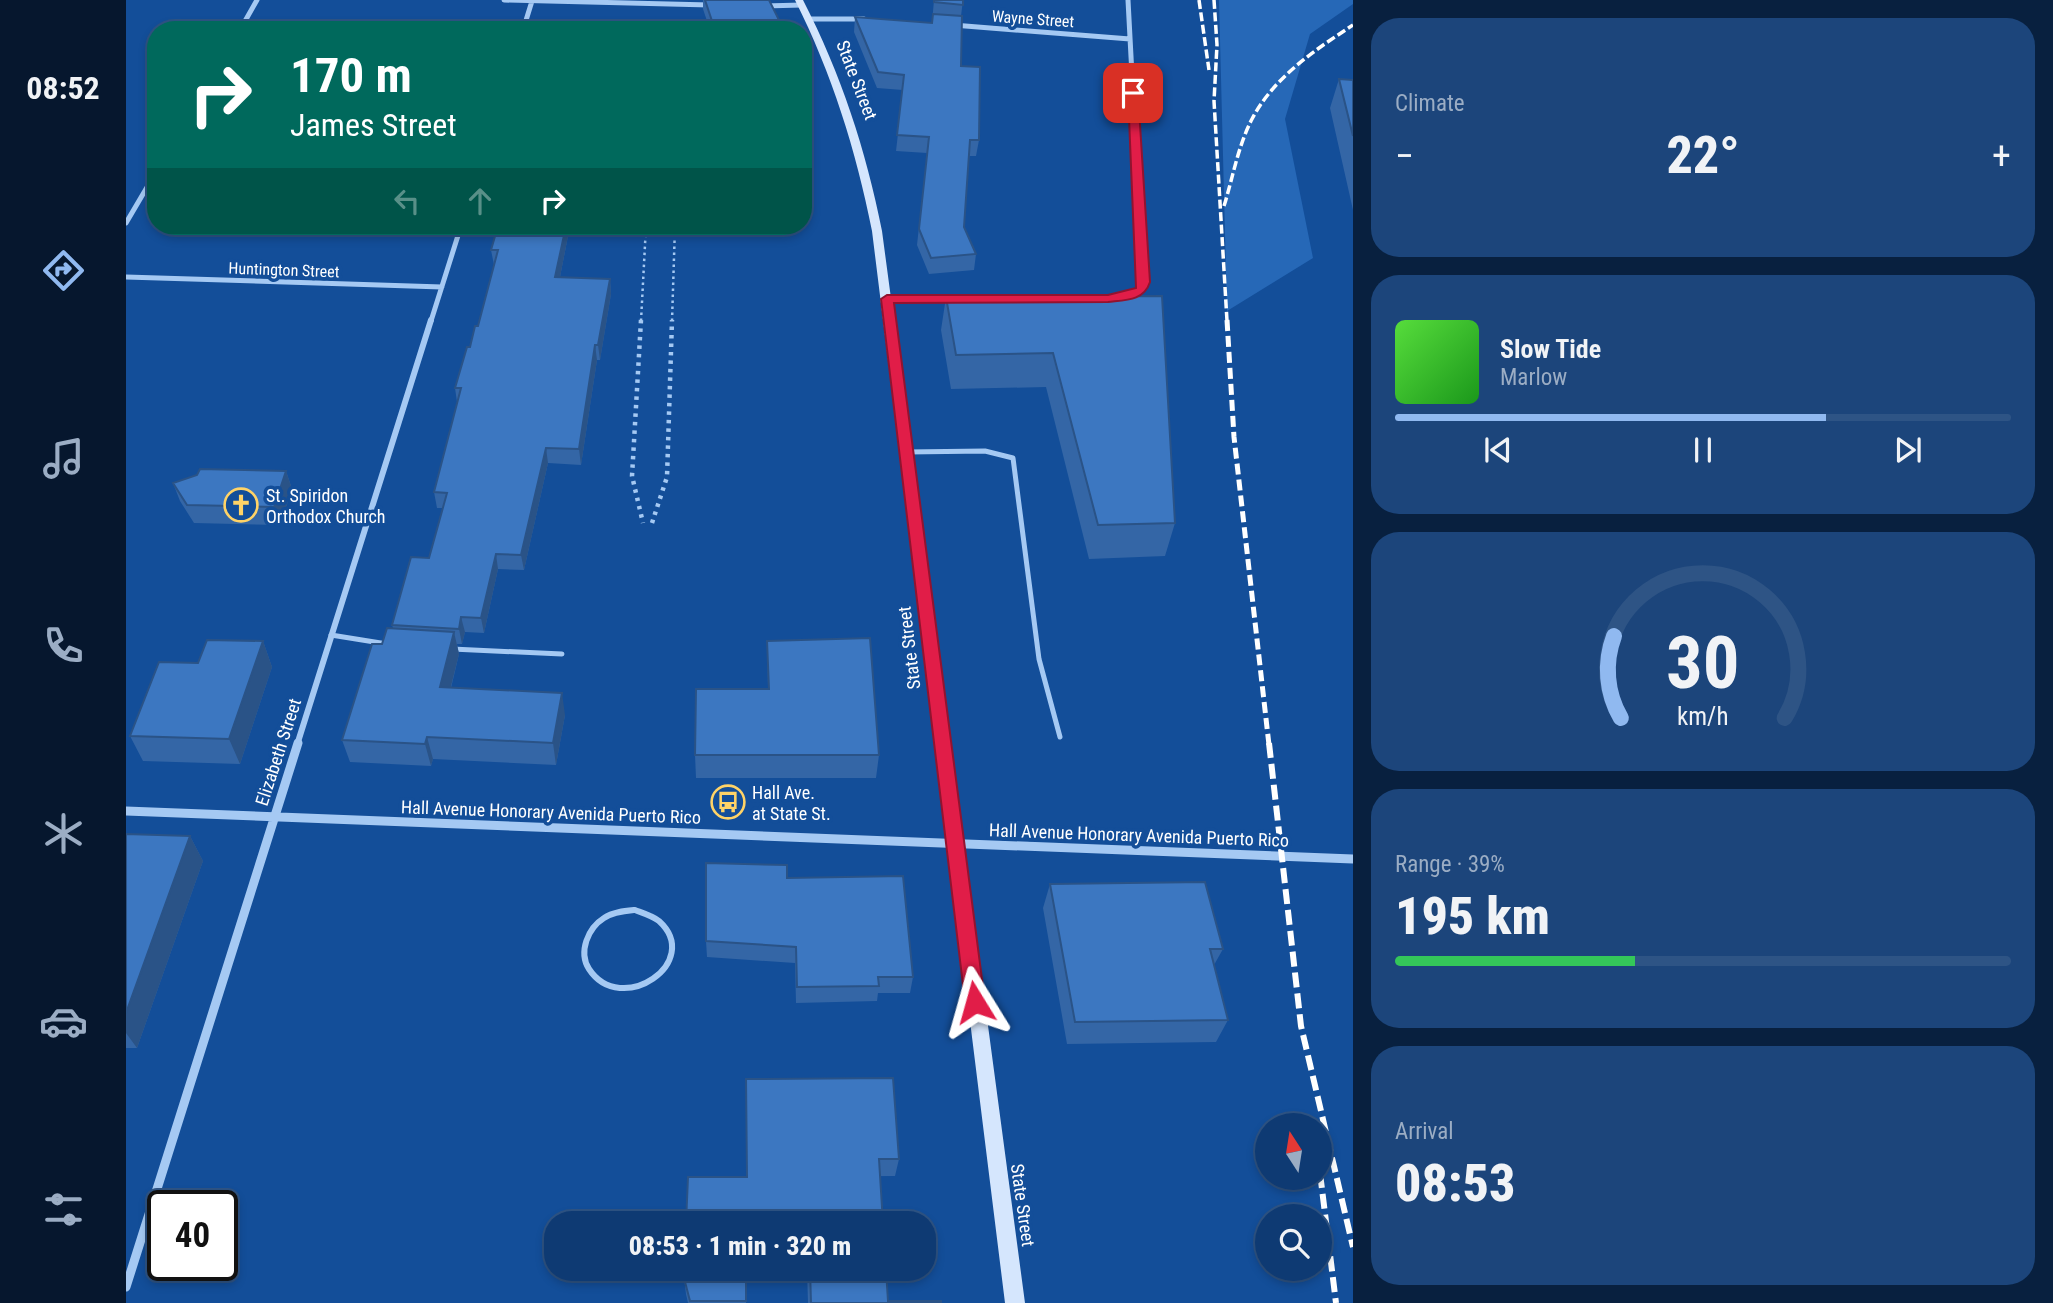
<!DOCTYPE html>
<html lang="en">
<head>
<meta charset="utf-8">
<style>
  body { margin:0; font-family:"Roboto Condensed",sans-serif; background:#1c457b; color:#f1f3f6; height:100vh; display:flex; flex-direction:column; font-size:26px; white-space:nowrap }
  * { box-sizing:border-box; margin:0 }
  p { font-size:23px; color:#9badc4 }
  .icon { flex:none; width:38px; height:38px; fill:none; stroke:currentColor; stroke-width:2; stroke-linecap:round; stroke-linejoin:round }
  .map { position:relative; flex:1; overflow:hidden }
  .side { display:flex; flex-direction:column; gap:18px; padding:18px; background:#08203f; width:700px }
  .side>* { flex:none }
  .banner { position:absolute; left:21px; top:21px; width:665px; height:214px; border-radius:28px; box-shadow:0 4px 10px #0003,0 0 0 2px #2e5485; background:#00695c; color:#fff; overflow:hidden }
  .needle { width:46px; rotate:348deg }
  .controls { position:absolute; left:1129px; top:1113px; display:grid; gap:14px }
  .controls a { display:grid; place-items:center; width:77px; height:77px; border-radius:50%; background:#0e3a73; box-shadow:0 4px 10px #0003,0 0 0 2px #2e5485; font-size:35px }
  .speed { position:absolute; left:21px; top:1190px; display:flex; gap:14px; font-size:35px; font-weight:700; text-align:center }
  .speed>* { display:grid; place-content:center; width:91px; height:91px; border-radius:50%; background:#0e3a73; box-shadow:0 4px 10px #0003,0 0 0 2px #2e5485; line-height:1 }
  .speed .limit { border:4px solid #111; border-radius:10px; background:#fff; color:#111 }
  .pin { position:absolute; display:grid; place-items:center; width:60px; height:60px; color:#fff; margin:-30px; border-radius:14px; box-shadow:0 4px 10px #0006 }
  .me { position:absolute; width:77px; margin:-38px; rotate:352deg; stroke-linejoin:round; filter:drop-shadow(0 0 5px #0008) }
  .turn { display:flex; align-items:center; gap:24px; height:147px; padding:0 28px; font-size:32px }
  .turn .icon { width:91px; height:91px; stroke-width:2.5 }
  .turn b { display:block; font-size:49px; line-height:60px }
  .lanes { display:flex; align-items:center; height:66px; padding:0 28px; background:#0003; justify-content:center; gap:35px; direction:ltr }
  .lanes .off { opacity:.35 }
  .big { font-size:52px; font-weight:800; line-height:1.1 }
  .side .tile { flex:1; display:flex; flex-direction:column; justify-content:center; gap:10px; min-width:0; padding:0 24px; border-radius:28px; background:#1c457b }
  .side .dial { align-items:center; gap:0 }
  .dial svg { height:182px; overflow:visible; fill:none; stroke:#2e5485; stroke-width:7; stroke-linecap:round; text-anchor:middle }
  .dial text { fill:#f1f3f6; stroke:none }
  .song { display:flex; align-items:center; gap:21px }
  .cover { width:84px; height:84px; border-radius:10px; background:linear-gradient(135deg,hsl(110 70% 55%),hsl(120 70% 35%)) }
  .played { height:7px; border-radius:4px; background:linear-gradient(90deg,#90b9f0 70%,#2e5485 70%) }
  .keys { display:flex; justify-content:space-around; direction:ltr }
  .heat { display:flex; justify-content:space-between; align-items:center; font-size:38px; direction:ltr }
  .charge { height:10px; border-radius:5px; background:linear-gradient(90deg,#34c759 39%,#2e5485 0) }
  .trip { position:absolute; left:418px; top:1211px; width:392px; height:70px; border-radius:28px; background:#0e3a73; box-shadow:0 4px 10px #0003,0 0 0 2px #2e5485; font-weight:800; line-height:70px; text-align:center }
  main { display:flex; flex:1; min-height:0 }
  .dock { display:flex; flex-direction:column; width:126px; justify-content:space-around; align-items:center; background:#06172e; color:#9badc4 }
  .dock .icon { width:49px; height:49px }
  .dock .current { color:#90b9f0 }
  .dock b { font-size:32px; color:#f1f3f6 }
  .map>svg:first-child { display:block }
</style>
</head>
<body>
<main>
<nav class="dock">
<b>08:52</b>
<svg class="icon current" aria-label="directions" viewBox="0 0 24 24"><path d="M12 3l9 9-9 9-9-9zM9 14v-3h6M13 9l2 2-2 2"/></svg>
<svg class="icon" aria-label="music" viewBox="0 0 24 24"><path d="M9 18V5l10-2v13"/><circle cx="6" cy="18" r="3"/><circle cx="16" cy="16" r="3"/></svg>
<svg class="icon" aria-label="phone" viewBox="0 0 24 24"><path d="M5 4h4l2 5-3 2q2 4 5 5l2-3 5 2v4C11 20 4 13 5 4z"/></svg>
<svg class="icon" aria-label="climate" viewBox="0 0 24 24"><path d="M12 3v18M4 7l16 10M4 17L20 7"/></svg>
<svg class="icon" aria-label="car" viewBox="0 0 24 24"><path d="M5 17H2v-5l4-1 3-4h7l3 4 3 1v5h-3M9 17h6M6 11h13"/><circle cx="7" cy="17" r="2"/><circle cx="17" cy="17" r="2"/></svg>
<svg class="icon" aria-label="filters" viewBox="0 0 24 24"><path d="M4 7h16M4 17h16"/><circle cx="9" cy="7" r="2"/><circle cx="15" cy="17" r="2"/></svg>
</nav>
<div class="map">
<svg width="1227" height="1303" viewBox="0 0 1227 1303">
  <rect width="100%" height="100%" fill="#134e99"/>
  <path fill="#2668b7" d="M1093,0H1227V4L1184,34L1159,119L1187,258L1101,311Z"/>
  <g fill="none" stroke-linecap="round" stroke-linejoin="round">
    <path stroke="#a5c9f3" stroke-width="2.5" stroke-dasharray="2.5 3.5" stroke-linecap="butt" d="M515,321L520,226
      M546,321L549,226"/>
    <path stroke="#a5c9f3" stroke-width="4.5" stroke-dasharray="3.5 5" stroke-linecap="butt" d="M515,320L506,476L517,523
      M526,523L541,477L546,320"/>
    <path stroke="#a5c9f3" stroke-width="5" d="M781,452L859,451L887,458L913,659L934,737
      M205,635L261,644
      M326,649L436,654"/>
    <path stroke="#a5c9f3" stroke-width="6" d="M509,910C517,913 527,916 533,921C578,962 495,1018 463,969C452,952 462,928 478,918C487,912 499,911 509,910Z"/>
    <path stroke="#a5c9f3" stroke-width="5" d="M378,0L584,5
      M638,6L676,5
      M683,19H738
      M827,25L1004,39
      M114,30L131,0
      M397,30L406,1
      M0,223L30,172
      M0,277L316,287
      M993,298L1008,294L1017,282L1002,0
      M761,299H827
      M305,321L335,226"/>
    <path stroke="#a5c9f3" stroke-width="6" d="M171,745L305,320"/>
    <path stroke="#a5c9f3" stroke-width="9" d="M0,811L1227,859
      M0,1287L172,743"/>
    <path fill="#d5e6fd" fill-rule="evenodd" d="M669,0H677C715,74 740,150 756,231L899,1303H879L746,231C730,150 706,74 669,0Z"/>
    <path stroke="#fff" stroke-width="3.5" stroke-dasharray="9 3.5" stroke-linecap="butt" d="M1073,0L1083,70
      M1088,0L1091,45L1088,101L1101,321
      M1098,206C1107,177 1112,146 1126,119C1148,77 1189,50 1227,25"/>
    <path stroke="#fff" stroke-width="5" stroke-dasharray="11 5" stroke-linecap="butt" d="M1101,320L1108,437L1143,745"/>
    <path stroke="#fff" stroke-width="6" stroke-dasharray="15 6" stroke-linecap="butt" d="M1143,743L1175,1026L1227,1247
      M1194,1173L1210,1303"/>
  </g>
  <path fill="#3466a6" d="M577,0H643L658,30H584L577,9Z
    M808,0H837L835,16V66L853,140L850,156H843L838,227L850,254L848,270L803,274L791,245L801,153L770,151L777,90L751,88L728,32L729,17L806,23Z
    M1213,79L1227,80V210L1204,108Z
    M677,81L686,112V126L677,127Z
    M372,226H444L434,277L484,279L485,294L474,360H471L455,465L422,463L398,570L372,569L358,633L339,632L336,644H331L333,654L325,688L439,715L430,765L307,759L305,766L224,762L216,740L256,644L267,628L266,625L303,558L317,508H311L308,492L331,402L329,388L352,326L368,265L365,250Z
    M1036,296L1049,523L1039,556L963,559L920,387L825,389L815,330L820,297Z
    M160,471L166,489L154,525L68,523L54,501L47,483Z
    M137,641L146,667L114,764L17,761L4,736Z
    M641,641L753,755L750,778H570L569,755L642,689Z
    M0,834L64,836L77,861L11,1048H0Z
    M661,878L787,977L784,993H752L751,1001L670,1003L669,963L581,957L580,941Z
    M924,884L1097,949L1088,965L1102,1020L1090,1042L941,1044L917,908Z
    M620,1079L773,1159L769,1176L621,1177Z
    M620,1269V1303H562L560,1294L558,1278Z
    M681,1269H760L762,1301L815,1303H682Z"/>
  <path fill="#2a5387" d="M440,226H444L431,292L429,277Z
    M484,279L485,294L474,360L472,345Z
    M469,345L471,360L455,465L453,449Z
    M420,448L422,463L398,570L395,555Z
    M160,471L166,489L154,525L148,507Z
    M370,554L372,569L358,633L355,618Z
    M335,617L339,632L336,644L333,629Z
    M328,632L333,654L319,710L314,687Z
    M137,641L146,667L114,764L103,739Z
    M436,693L439,715L430,765L427,743Z
    M301,737L307,759L305,766L299,744Z
    M64,836L77,861L11,1048L0,1033V1013Z"/>
  <path fill="#3c77c1" stroke="#2a5387" stroke-width="2" d="M579,0H643L658,30H589Z
    M808,0H837V5L808,2Z
    M807,14L836,16L835,66L854,67L853,140H844L838,227L850,254L805,258L793,229L803,137L771,135L778,75L752,72L729,17L806,23Z
    M1213,79L1227,80V136Z
    M677,81L686,112H677Z
    M372,226H440L429,277L484,279L472,345H469L453,449L420,448L395,555L370,554L355,618L335,617L333,629L266,625L285,557L303,558L321,493L308,492L335,388H329L341,347H344L349,326H352L372,250H365Z
    M1036,296L1049,523L972,525L927,353L830,355L820,297Z
    M74,469L160,471L148,507L61,505L47,483L71,475Z
    M261,628L328,632L314,687L436,693L427,743L301,737L299,744L216,740L246,644H256Z
    M744,638L753,755H569L570,689H643L641,641Z
    M81,640L137,641L103,739L4,736L33,662L72,663Z
    M0,834L64,836L0,1013Z
    M580,863L661,865V878L777,876L787,977H752L753,986L671,987L670,947L580,941Z
    M1079,882L1097,949H1084L1102,1020L949,1022L924,884Z
    M767,1078L773,1159H753L757,1223H560L562,1177H621L620,1079Z
    M559,1269H620V1301H564L558,1278Z
    M684,1269H760L762,1301H815V1303H685Z"/>
  <path fill="#e11d48" stroke="#92132f" stroke-width="2" d="M1007,90L1012,93L1024,282C1018,301 999,300 982,302L768,303L859,1002L856,1008L849,1011L842,1008L839,1002L755,299L761,295H982L1010,288L1002,93Z"/>
  <defs>
    <symbol id="church-ring" viewBox="-11 -11 22 22"><circle r="9.5" fill="#134e99" stroke="#ffd367" stroke-width="1.5"/><path d="M-1.2-6h2.4v3.5h3.3v2.4h-3.3V6h-2.4V-.1h-3.3v-2.4h3.3Z" fill="#ffd367"/></symbol>
    <symbol id="bus-ring" viewBox="-11 -11 22 22"><circle r="9.5" fill="#134e99" stroke="#ffd367" stroke-width="1.5"/><path d="M-5-6H5V4H4V6H2V4H-2V6H-4V4H-5ZM-3.5-4V0h7V-4ZM-3.5 1.2v1.5H-2V1.2ZM2 1.2v1.5H3.5V1.2Z" fill="#ffd367"/></symbol>
  </defs>
  <g fill-rule="evenodd">
    <use href="#church-ring" x="96" y="486" width="38" height="38"/>
    <use href="#bus-ring" x="583" y="783" width="38" height="38"/>
  </g>
  <g text-anchor="middle" dominant-baseline="central" stroke-width="7" stroke-linejoin="round" paint-order="stroke">
    <g font-size="16" fill="#fff" stroke="#134e99">
      <text transform="translate(907 19) rotate(4)">Wayne Street</text>
      <text transform="translate(158 270) rotate(2)">Huntington Street</text>
    </g>
    <g font-size="18" fill="#fff" stroke="#134e99">
      <text transform="translate(731 80) rotate(69)">State Street</text>
      <text transform="translate(783 648) rotate(-97)">State Street</text>
      <text transform="translate(152 752) rotate(-72)">Elizabeth Street</text>
      <text transform="translate(425 812) rotate(2)">Hall Avenue Honorary Avenida Puerto Rico</text>
      <text transform="translate(1013 835) rotate(2)">Hall Avenue Honorary Avenida Puerto Rico</text>
      <text transform="translate(897 1205) rotate(82)">State Street</text>
    </g>
    <g font-size="18" fill="#fff" stroke="#134e99" text-anchor="start">
      <text x="140" y="495">St. Spiridon<tspan x="140" dy="21">Orthodox Church</tspan></text>
      <text x="626" y="792">Hall Ave.<tspan x="626" dy="21">at State St.</tspan></text>
    </g>
  </g>
</svg>
<div class="controls">
<a><svg class="needle" viewBox="-14 -14 28 28"><path d="M0-13l5 13h-10z" fill="#e53935"/><path d="M0 13l5-13h-10z" fill="#9badc4"/></svg></a>
<a><svg class="icon" aria-label="search" viewBox="0 0 24 24"><circle cx="10" cy="10" r="6"/><path d="M15 15l6 6"/></svg></a>
</div>
<div class="speed"><div class="limit">40</div></div>
<div class="pin" style="left:1007px;top:93px;background:#d93025"><svg class="icon" aria-label="arrive" viewBox="0 0 24 24"><path d="M6 21V4h12l-3 4 3 4H6"/></svg></div>
<svg class="me" style="left:849px;top:1002px" viewBox="-20 -20 40 40"><path d="M0-17L14 15 0 8-14 15z" fill="#e11d48" stroke="#fff" stroke-width="4"/></svg>
<div class="trip">08:53 · 1 min · 320 m</div>
<div class="banner">
<div class="turn"><svg class="icon" aria-label="right" viewBox="0 0 24 24"><path d="M7 20v-9h11M14 6l5 5-5 5"/></svg><div><b>170 m</b>James Street</div></div>
<div class="lanes"><svg class="icon off" aria-label="left" viewBox="0 0 24 24"><path d="M17 20v-9H6M10 6l-5 5 5 5"/></svg><svg class="icon off" aria-label="ahead" viewBox="0 0 24 24"><path d="M12 20V5M6 11l6-6 6 6"/></svg><svg class="icon" aria-label="right" viewBox="0 0 24 24"><path d="M7 20v-9h11M14 6l5 5-5 5"/></svg></div>
</div>
</div>
<section class="side">
<div class="tile"><p>Climate</p>
<div class="heat"><a>−</a><b class="big">22°</b><a>+</a></div>
</div>
<div class="tile">
<div class="song"><i class="cover"></i><div><b>Slow Tide</b><p>Marlow</p></div></div>
<div class="played"></div>
<div class="keys"><svg class="icon" aria-label="previous" viewBox="0 0 24 24"><path d="M18 5L8 12l10 7zM5 5v14"/></svg><svg class="icon" aria-label="pause" viewBox="0 0 24 24"><path d="M8 5v14M16 5v14"/></svg><svg class="icon" aria-label="next" viewBox="0 0 24 24"><path d="M6 5l10 7-10 7zM19 5v14"/></svg></div>
</div>
<div class="tile dial"><svg viewBox="0 0 100 80">
<path d="M14 69A42 42 0 1 1 86 69"/>
<path d="M14 69A42 42 0 0 1 11 33" stroke="#90b9f0"/>
<text x="50" y="56" font-size="32" font-weight="700">30</text>
<text x="50" y="72" font-size="11">km/h</text>
</svg></div>
<div class="tile"><p>Range · 39%</p><b class="big">195 km</b><div class="charge"></div></div>
<div class="tile"><p>Arrival</p><b class="big">08:53</b></div>
</section>
</main>
</body>
</html>
